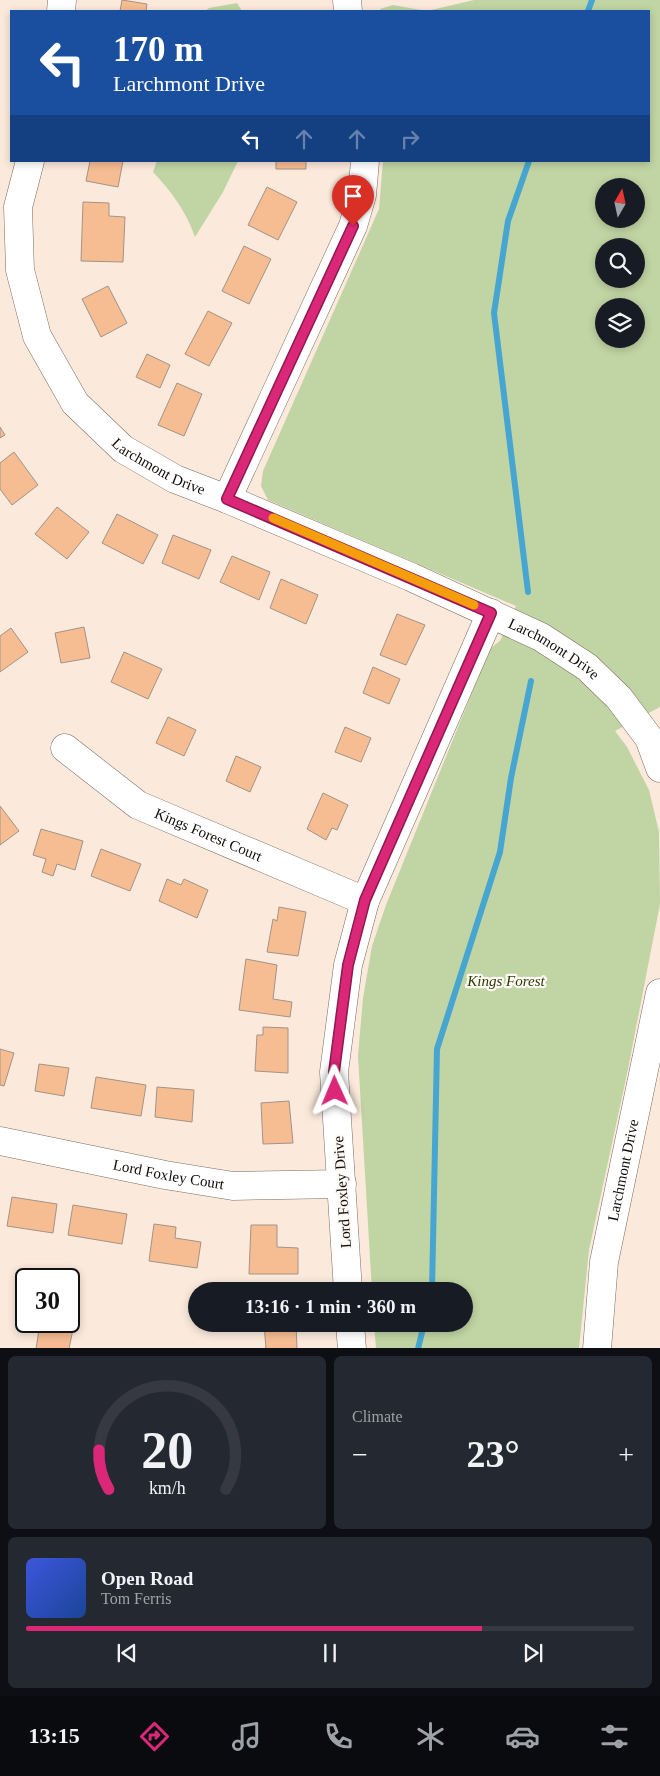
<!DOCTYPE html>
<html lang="en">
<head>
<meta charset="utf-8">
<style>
  body { margin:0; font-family:"Times New Roman",serif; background:#242831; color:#f1f3f6; height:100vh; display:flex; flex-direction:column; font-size:19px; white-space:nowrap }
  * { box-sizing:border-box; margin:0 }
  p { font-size:16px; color:#9ea1a6 }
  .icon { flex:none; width:28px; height:28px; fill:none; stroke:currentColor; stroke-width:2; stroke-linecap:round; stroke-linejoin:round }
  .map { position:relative; height:1348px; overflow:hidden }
  .side { display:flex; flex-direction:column; gap:8px; padding:8px; background:#0d0f14; flex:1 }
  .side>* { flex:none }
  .hud { position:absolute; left:10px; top:10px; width:640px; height:152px; border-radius:0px; box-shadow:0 2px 8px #0003; background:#1a4fa0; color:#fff; overflow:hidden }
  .needle { width:32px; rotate:9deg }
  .controls { position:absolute; left:595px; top:178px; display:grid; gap:10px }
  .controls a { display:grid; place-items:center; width:50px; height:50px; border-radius:50%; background:#171b24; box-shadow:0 2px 8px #0003; font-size:25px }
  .speed { position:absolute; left:15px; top:1268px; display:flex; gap:10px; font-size:25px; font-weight:700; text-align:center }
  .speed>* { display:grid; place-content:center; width:65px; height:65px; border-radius:50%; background:#171b24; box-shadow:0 2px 8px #0003; line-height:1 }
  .speed .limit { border:2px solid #111; border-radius:8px; background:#fff; color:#111 }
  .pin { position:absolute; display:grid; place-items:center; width:42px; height:42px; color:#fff; margin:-51px -21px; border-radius:50% 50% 50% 0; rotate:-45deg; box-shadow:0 0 5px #0007 }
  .pin .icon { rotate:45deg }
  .me { position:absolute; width:55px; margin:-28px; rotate:359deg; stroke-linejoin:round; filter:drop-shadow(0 0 4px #0008) }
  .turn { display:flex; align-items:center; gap:18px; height:105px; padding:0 20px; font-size:22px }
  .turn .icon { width:65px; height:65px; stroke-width:2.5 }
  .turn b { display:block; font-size:35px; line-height:42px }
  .lanes { display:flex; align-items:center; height:48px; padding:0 20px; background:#0003; justify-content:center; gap:25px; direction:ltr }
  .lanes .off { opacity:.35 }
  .big { font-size:38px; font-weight:700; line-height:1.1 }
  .side .card { flex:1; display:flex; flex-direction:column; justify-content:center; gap:8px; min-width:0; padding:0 18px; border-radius:8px; background:#242831 }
  .side .dial { align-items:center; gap:0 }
  .dial svg { height:130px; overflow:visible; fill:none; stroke:#363941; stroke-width:7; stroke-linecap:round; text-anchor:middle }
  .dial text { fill:#f1f3f6; stroke:none }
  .song { display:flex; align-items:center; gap:15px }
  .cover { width:60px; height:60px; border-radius:8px; background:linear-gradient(135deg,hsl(230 70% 55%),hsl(220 70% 35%)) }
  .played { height:5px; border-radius:2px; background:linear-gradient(90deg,#db2777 75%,#363941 75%) }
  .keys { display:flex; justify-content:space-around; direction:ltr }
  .heat { display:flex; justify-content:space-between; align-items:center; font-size:28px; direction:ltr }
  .side .tiles { flex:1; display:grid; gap:8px; grid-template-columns:1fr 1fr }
  .card:last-child { grid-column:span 2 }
  .trip { position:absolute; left:188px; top:1282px; width:285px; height:50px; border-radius:25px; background:#171b24; box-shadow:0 2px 8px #0003; font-weight:700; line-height:50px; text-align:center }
  .dock { display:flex; height:80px; justify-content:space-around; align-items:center; background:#090b0e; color:#9ea1a6 }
  .dock .icon { width:35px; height:35px }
  .dock .selected { color:#db2777 }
  .dock b { font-size:22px; color:#f1f3f6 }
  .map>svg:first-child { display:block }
</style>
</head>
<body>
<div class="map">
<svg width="660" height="1349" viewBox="0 0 660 1349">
  <rect width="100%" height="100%" fill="#fbe9dc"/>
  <path fill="#c1d4a3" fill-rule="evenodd" d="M474,0H660V707L615,731L627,747L649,790L659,832L660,904L627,1074L589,1250L579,1348H376L374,1324H464V1291H372L358,1056L363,998L372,946L386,905L486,658L492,647L500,641L516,606L268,500L261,486L263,471L379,209L383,161H649V11H381L380,9L393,5L427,11ZM604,186H636V219H604ZM604,246H636V279H604ZM604,306H636V339H604Z
    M237,3L242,11H205L209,8Z
    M157,161H238L223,192L195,237C186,211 171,191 153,172Z"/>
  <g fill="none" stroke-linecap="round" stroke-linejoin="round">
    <path stroke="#46a6d1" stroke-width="6" d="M588,11L592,0
      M528,592L494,313L508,221L529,161
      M432,1291L437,1049L500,852L511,778L531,681
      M418,1349L424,1324"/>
  </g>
  <path fill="#f6bd92" stroke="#a39387" d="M122,0L147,4L146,11H120Z
    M90,161H123L118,187L86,181Z
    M276,161H306V169H276Z
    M267,187L297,202L278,240L248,225Z
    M83,202L109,203V216L125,217L123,262L81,261Z
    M244,246L271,259L249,304L222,291Z
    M108,286L127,323L101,337L82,299Z
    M208,311L232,323L209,366L185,354Z
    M147,354L170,365L160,388L136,377Z
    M177,383L202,394L184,436L158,425Z
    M0,427L5,435L0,438Z
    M14,452L38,485L12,505L0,489V463Z
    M57,507L89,532L67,559L35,534Z
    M117,514L158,535L143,564L102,543Z
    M173,535L211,550L199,579L162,563Z
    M232,556L270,572L259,600L220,582Z
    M281,579L318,595L306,624L270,608Z
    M397,614L425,625L406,665L380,655Z
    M84,627L90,658L61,663L55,633Z
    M11,628L28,652L0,672V636Z
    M124,652L162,669L148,699L111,682Z
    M373,667L400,679L389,704L363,693Z
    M168,717L196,730L184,756L156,743Z
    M345,727L371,738L361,762L335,752Z
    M236,756L261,767L250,792L226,781Z
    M323,793L348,805L337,830L332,828L326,840L307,829Z
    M0,806L19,831L0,845Z
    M41,829L83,841L75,870L57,864L53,876L42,872L46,859L33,855Z
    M101,849L141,864L130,891L91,876Z
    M167,879L181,885L184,879L208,890L197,918L159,901Z
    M279,907L306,912L298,956L267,952L273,919L277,921Z
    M246,959L277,965L273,999L292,1002L290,1017L239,1010Z
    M263,1027L288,1028V1073L255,1071L257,1035H263Z
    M0,1049L14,1053L4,1086L0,1085Z
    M39,1064L69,1068L64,1096L35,1091Z
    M96,1077L146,1085L141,1116L91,1108Z
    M157,1087L194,1090L192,1122L155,1117Z
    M289,1101L293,1143L263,1144L261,1103Z
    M12,1197L57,1204L53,1233L7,1226Z
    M73,1205L127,1214L122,1244L68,1235Z
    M154,1224L176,1227L175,1238L201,1242L197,1268L149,1261Z
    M251,1225H277V1247L298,1248V1274H249Z
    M40,1323L73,1329L69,1349H36Z
    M264,1324H296L297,1349H266Z"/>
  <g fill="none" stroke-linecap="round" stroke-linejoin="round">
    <defs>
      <g id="minor">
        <path d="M347,0L348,11"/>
        <path d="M61,11L62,0"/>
        <path id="s1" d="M30,161L18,207L20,270L37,336L75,403L123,449L175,479L227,499L411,577L541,637L587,667L619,698L649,738L660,768"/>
        <path d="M227,499L353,226L362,195L365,161"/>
        <path id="s2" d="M65,748L138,805L365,901"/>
        <path id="s3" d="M0,1141L165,1175L233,1186L342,1184"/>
        <path d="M348,1291L334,1072L348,965L365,901L491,613"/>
        <path d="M350,1324L352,1349"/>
        <path id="s4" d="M597,1349L604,1262L660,993"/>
      </g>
    </defs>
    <use href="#minor" stroke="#7c6c61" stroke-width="29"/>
    <use href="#minor" stroke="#fff" stroke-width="28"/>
  </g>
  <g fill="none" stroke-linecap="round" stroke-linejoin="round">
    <defs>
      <path id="route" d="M335,1091L334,1072L348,965L365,900L491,613L227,499L353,226"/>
    </defs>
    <use href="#route" stroke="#8e194d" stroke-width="12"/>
    <use href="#route" stroke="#db2777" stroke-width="9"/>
    <path stroke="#f59e0b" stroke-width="9" d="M273,518L474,605"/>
  </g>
  <g text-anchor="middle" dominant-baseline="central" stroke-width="4.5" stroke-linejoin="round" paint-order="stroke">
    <g font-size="15" fill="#100b07" stroke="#fdf9f6">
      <text stroke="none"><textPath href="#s1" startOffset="362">Larchmont Drive</textPath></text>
      <text stroke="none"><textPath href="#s1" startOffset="798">Larchmont Drive</textPath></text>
      <text stroke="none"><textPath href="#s2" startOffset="169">Kings Forest Court</textPath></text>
      <text stroke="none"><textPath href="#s4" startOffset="181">Larchmont Drive</textPath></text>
      <text stroke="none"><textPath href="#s3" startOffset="172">Lord Foxley Court</textPath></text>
      <text transform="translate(342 1192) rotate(-94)">Lord Foxley Drive</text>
    </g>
    <g font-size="15" font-style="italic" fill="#2c3d01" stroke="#fdf9f6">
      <text x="506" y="981">Kings Forest</text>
    </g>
  </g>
</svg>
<div class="controls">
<a><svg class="needle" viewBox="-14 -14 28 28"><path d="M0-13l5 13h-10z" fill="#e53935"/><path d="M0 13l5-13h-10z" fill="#9ea1a6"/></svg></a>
<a><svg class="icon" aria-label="search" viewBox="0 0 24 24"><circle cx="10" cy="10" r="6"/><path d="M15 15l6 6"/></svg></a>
<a><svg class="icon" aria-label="layers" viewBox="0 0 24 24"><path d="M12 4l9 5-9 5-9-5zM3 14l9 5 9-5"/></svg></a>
</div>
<div class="speed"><div class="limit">30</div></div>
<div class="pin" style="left:353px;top:226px;background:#d93025"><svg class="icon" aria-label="arrive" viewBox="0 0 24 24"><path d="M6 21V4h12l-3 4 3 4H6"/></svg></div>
<svg class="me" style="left:335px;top:1091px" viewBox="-20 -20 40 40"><path d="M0-17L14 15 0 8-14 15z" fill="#db2777" stroke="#fff" stroke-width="4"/></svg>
<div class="trip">13:16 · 1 min · 360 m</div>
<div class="hud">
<div class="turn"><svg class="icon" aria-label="left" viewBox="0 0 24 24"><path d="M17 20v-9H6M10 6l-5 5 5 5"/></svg><div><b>170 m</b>Larchmont Drive</div></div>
<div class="lanes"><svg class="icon" aria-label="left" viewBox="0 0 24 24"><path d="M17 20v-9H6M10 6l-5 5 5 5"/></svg><svg class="icon off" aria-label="ahead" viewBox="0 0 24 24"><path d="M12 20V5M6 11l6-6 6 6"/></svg><svg class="icon off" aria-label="ahead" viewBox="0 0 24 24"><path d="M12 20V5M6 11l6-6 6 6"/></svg><svg class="icon off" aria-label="right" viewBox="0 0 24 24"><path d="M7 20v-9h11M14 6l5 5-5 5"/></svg></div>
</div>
</div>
<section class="side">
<div class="tiles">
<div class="card dial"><svg viewBox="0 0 100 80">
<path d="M14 69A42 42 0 1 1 86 69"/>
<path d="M14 69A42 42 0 0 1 8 45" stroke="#db2777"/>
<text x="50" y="56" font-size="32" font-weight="700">20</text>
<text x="50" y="72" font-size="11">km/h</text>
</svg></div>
<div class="card"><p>Climate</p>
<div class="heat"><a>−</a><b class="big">23°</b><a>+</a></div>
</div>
<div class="card">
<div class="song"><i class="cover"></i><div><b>Open Road</b><p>Tom Ferris</p></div></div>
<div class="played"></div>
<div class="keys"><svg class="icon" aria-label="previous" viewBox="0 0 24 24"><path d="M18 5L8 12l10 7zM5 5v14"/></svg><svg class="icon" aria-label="pause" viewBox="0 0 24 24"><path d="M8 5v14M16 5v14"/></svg><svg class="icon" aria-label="next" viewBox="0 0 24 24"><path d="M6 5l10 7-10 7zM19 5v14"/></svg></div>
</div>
</div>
</section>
<nav class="dock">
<b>13:15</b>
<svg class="icon selected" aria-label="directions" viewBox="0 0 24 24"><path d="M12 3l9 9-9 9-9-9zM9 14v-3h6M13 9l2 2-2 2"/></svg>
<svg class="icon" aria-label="music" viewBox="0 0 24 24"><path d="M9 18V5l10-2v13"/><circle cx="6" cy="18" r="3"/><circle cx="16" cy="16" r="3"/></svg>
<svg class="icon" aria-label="phone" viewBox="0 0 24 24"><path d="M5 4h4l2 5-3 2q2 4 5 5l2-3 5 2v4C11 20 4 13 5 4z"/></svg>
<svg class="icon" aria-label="climate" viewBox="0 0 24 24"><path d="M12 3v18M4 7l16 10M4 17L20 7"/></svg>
<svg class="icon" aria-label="car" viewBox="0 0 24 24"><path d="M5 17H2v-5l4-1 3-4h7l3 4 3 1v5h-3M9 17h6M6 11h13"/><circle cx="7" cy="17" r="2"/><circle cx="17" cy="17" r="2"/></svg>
<svg class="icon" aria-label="filters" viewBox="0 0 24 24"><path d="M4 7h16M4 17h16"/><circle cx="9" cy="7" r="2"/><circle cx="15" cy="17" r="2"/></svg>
</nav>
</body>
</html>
